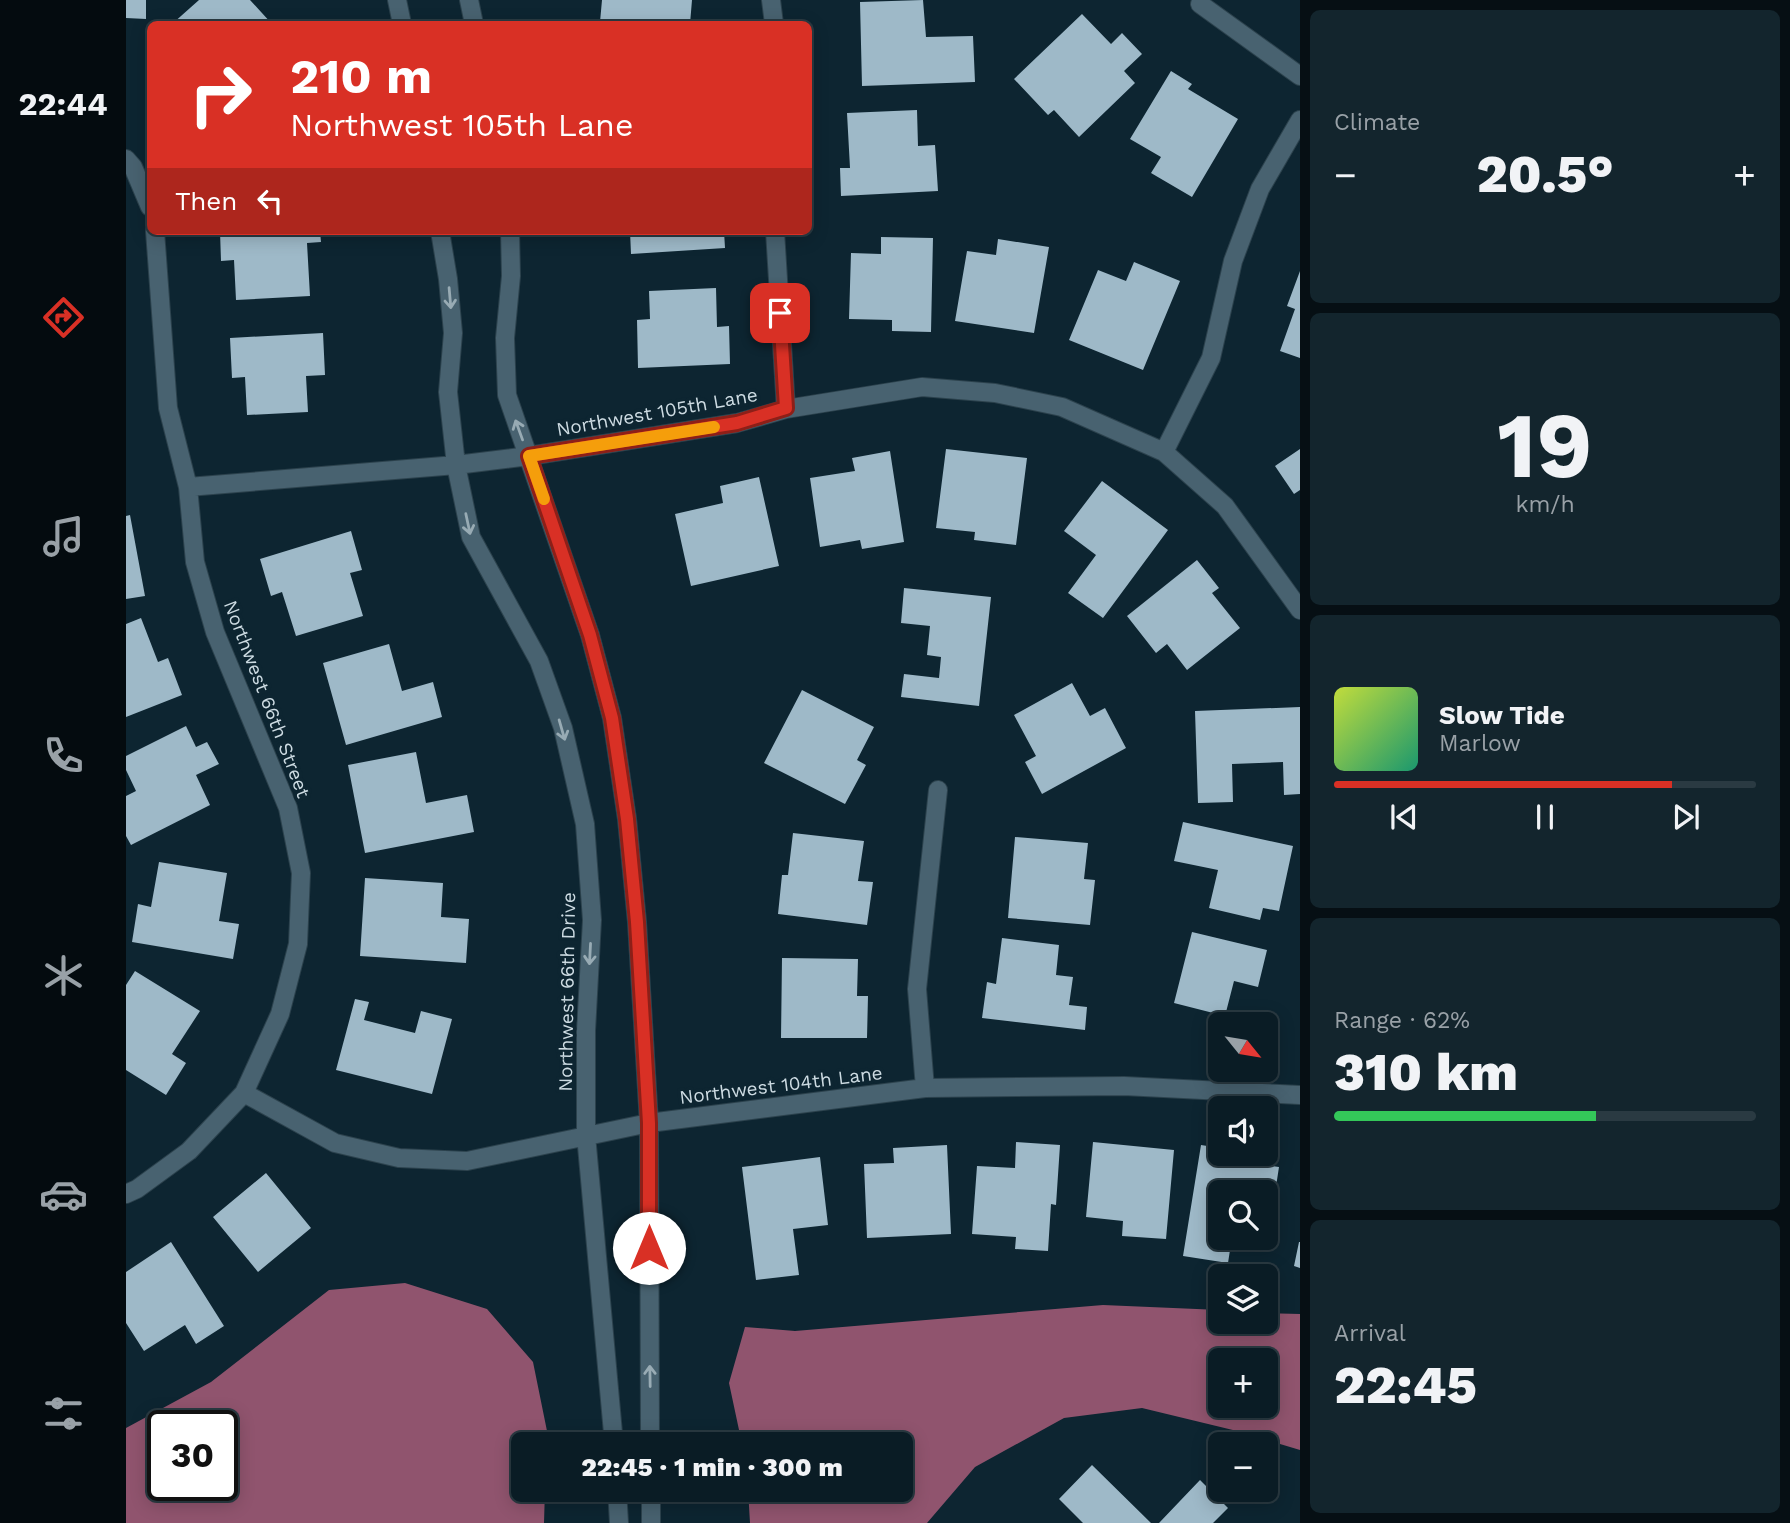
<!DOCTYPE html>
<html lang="en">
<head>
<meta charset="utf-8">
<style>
  body { margin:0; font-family:"Work Sans",sans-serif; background:#13252d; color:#f1f3f6; height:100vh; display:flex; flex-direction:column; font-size:26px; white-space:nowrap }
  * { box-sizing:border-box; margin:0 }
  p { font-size:23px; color:#99a1a7 }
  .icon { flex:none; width:38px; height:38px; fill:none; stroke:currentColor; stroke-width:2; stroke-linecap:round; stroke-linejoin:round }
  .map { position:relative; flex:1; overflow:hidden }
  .panel { display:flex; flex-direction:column; gap:10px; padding:10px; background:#060f14; width:490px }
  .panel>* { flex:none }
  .top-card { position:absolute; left:21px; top:21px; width:665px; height:214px; border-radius:10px; box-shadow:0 4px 18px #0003,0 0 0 2px #2a3a42; background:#d93025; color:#fff; overflow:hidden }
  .needle { width:46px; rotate:120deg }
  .buttons { position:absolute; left:1082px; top:1012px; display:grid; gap:14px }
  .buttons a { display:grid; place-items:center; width:70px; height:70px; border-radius:10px; background:#0a1c25; box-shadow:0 4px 18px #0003,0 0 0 2px #2a3a42; font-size:35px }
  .speed { position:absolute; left:21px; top:1410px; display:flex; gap:14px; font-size:35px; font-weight:700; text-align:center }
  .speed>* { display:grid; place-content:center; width:91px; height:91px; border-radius:50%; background:#0a1c25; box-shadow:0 4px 18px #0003,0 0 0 2px #2a3a42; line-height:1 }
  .speed .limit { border:4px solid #111; border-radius:10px; background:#fff; color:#111 }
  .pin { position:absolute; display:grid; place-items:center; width:60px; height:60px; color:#fff; margin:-30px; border-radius:14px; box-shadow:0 4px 10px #0006 }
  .me { position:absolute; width:77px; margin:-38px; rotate:0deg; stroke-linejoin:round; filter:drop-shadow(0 0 5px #0008) }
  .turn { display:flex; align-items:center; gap:24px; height:147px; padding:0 28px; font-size:32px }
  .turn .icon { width:91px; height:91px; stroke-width:2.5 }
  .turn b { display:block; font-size:49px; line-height:60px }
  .then { display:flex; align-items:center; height:66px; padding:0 28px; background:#0003; gap:14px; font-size:26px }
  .big { font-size:52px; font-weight:800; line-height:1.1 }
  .panel .tile { flex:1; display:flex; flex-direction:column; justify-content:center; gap:10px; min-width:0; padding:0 24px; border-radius:10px; background:#13252d }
  .panel .dial { align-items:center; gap:0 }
  .dial b { font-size:91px; line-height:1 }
  .song { display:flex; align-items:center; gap:21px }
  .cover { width:84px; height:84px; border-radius:10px; background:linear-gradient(135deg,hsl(70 70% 55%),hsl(160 70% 35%)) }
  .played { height:7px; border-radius:4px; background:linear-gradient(90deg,#d93025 80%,#2a3a42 80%) }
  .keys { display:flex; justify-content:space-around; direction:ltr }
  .heat { display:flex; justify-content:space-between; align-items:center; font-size:38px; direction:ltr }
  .charge { height:10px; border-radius:5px; background:linear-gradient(90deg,#34c759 62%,#2a3a42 0) }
  .trip { position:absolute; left:385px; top:1432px; width:402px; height:70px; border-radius:10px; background:#0a1c25; box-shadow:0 4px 18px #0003,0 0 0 2px #2a3a42; font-weight:800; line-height:70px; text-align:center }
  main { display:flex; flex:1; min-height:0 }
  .tab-bar { display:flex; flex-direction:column; width:126px; justify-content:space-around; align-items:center; background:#040b0f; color:#99a1a7 }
  .tab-bar .icon { width:49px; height:49px }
  .tab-bar .active { color:#d93025 }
  .tab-bar b { font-size:32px; color:#f1f3f6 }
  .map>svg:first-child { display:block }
</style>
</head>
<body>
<main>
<nav class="tab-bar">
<b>22:44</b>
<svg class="icon active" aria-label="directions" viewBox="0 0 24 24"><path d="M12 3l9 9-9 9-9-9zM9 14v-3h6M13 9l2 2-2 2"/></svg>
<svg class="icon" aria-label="music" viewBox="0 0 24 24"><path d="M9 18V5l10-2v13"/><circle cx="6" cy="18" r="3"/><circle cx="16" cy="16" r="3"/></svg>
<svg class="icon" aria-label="phone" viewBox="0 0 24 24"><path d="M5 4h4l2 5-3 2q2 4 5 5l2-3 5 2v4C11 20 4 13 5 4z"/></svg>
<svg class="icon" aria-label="climate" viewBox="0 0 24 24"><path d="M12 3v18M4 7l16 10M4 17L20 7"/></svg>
<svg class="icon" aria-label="car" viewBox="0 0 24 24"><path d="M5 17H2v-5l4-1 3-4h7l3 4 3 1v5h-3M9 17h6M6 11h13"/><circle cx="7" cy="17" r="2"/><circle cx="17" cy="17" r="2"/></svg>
<svg class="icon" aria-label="filters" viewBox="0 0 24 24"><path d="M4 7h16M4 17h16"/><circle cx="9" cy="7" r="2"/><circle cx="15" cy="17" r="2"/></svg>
</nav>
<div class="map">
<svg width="1174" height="1523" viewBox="0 0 1174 1523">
  <rect width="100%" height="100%" fill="#0d2531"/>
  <path fill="#90546e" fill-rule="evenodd" d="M279,1283L361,1309L407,1362L421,1431V1444H397V1489H419L418,1523H0V1428L85,1382L203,1290ZM37,1426H96V1486H37Z
    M977,1305L1094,1310V1321H1139V1313L1174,1314V1450L1111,1431L1016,1408L938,1418L849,1467L801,1523H624L622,1489H775V1444H616L603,1383L619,1327L669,1331ZM1094,1360H1139V1405H1094Z"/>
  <path fill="#9eb9c8" d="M0,0H20V19L0,18Z
    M73,0H124L146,24H46Z
    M476,0H566L564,24L474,22Z
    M797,0L800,37L847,36L849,82L736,86L734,2Z
    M956,14L985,44L996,33L1016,54L998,71L1009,83L953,137L928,110L922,115L888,79Z
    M1045,71L1066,84L1062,89L1112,119L1066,197L1025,173L1035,157L1004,139Z
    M791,110L792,146L809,145L812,191L715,196L714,168H724L721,113Z
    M94,231H194L195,242L181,243L184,296L110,300L108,260L95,261Z
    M504,231H598L599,248L505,254Z
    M755,237L807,238L805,332L766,331V320L723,319L725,253L755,254Z
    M872,239L923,247L908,333L829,321L841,251L870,255Z
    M1008,262L1054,281L1017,370L943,340L972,270L1000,281Z
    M1174,271V358L1154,351L1169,309L1161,306Z
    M590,288L591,327L603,326L604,364L512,368L511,320L524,319L523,291Z
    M197,333L199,375L180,376L182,412L121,415L119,377L106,378L104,338Z
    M820,449L901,458L890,545L848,540L849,532L810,528Z
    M1174,449V490L1168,494L1149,466Z
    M764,451L778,542L736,549L734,540L694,547L684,478L729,471L726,458Z
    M633,477L653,566L565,586L549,514L597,503L594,486Z
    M976,481L1042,530L977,618L942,593L970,555L938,531Z
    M4,515L19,596L0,599V516Z
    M225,531L236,570L224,573L237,616L170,636L156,592L145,596L134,559Z
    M1071,560L1093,588L1086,593L1114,628L1061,670L1041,644L1030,653L1001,616Z
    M778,588L865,597L853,706L775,697L778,674L813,678L815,657L801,655L804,626L775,623Z
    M15,618L32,662L42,658L56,695L0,717V624Z
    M263,644L276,691L307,682L316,717L220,745L197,663Z
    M946,683L964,716L979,708L1000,748L916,794L899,762L910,756L888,715Z
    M676,690L748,727L731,760L740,765L719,804L638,763Z
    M1174,707V794L1158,795L1157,762L1106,764L1107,802L1072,803L1069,711Z
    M60,726L70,747L81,742L93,764L70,775L84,805L5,845L0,836V796L10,791L0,770V756Z
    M290,752L300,803L341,795L348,832L239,853L222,765Z
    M1057,822L1167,846L1153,911L1137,908L1134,920L1083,908L1092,870L1048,861Z
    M667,833L738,841L732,881L747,882L741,925L652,914L656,875H662Z
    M889,837L962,843L958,879L969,880L964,925L882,918Z
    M33,862L101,873L93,921L113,924L107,959L6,942L12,904L25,907Z
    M239,878L317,883L315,917L343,919L340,963L234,956Z
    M1066,932L1141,950L1132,987L1108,981L1099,1016L1048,1003Z
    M876,938L933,945L930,975L947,977L943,1005L961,1007L959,1030L856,1018L861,982L870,984Z
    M656,958L732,959L731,996H742L741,1038H655Z
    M9,971L74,1011L46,1054L60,1063L40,1095L0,1070V985Z
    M229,999L243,1002L238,1020L289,1033L295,1011L326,1019L306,1094L210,1070Z
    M890,1142L934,1145L930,1205L925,1204L922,1251L889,1249L890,1237L846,1234L851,1166L889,1168Z
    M967,1142L1048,1150L1040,1239L996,1236L997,1221L960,1217Z
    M821,1145L825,1234L741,1238L738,1164L768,1163L767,1148Z
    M1075,1145L1094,1148V1153L1133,1154L1131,1164L1153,1167L1145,1219L1139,1218V1192H1094V1237H1106L1102,1263L1057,1256Z
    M694,1157L702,1225L667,1229L673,1275L630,1280L616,1167Z
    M140,1173L185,1228L132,1272L87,1217Z
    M45,1242L98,1326L70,1344L59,1325L18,1351L0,1323V1272Z
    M1173,1242H1174V1268L1168,1266Z
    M966,1465L1025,1523H957L933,1499Z
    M1074,1480L1102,1508L1087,1523H1033Z"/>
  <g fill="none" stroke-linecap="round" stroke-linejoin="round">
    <defs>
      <path id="street" d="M271,0L276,24
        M343,0L348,24
        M645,0L648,24
        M1074,4L1174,76
        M0,159L7,167L24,207
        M314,231L322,279L327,333L322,392L330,465L345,537L413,661L437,728L459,824L466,920L460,1031V1135L488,1444
        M384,231L385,276L379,338L381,395L464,635L486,718L501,819L511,922L523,1123L524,1444
        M649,231L660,409
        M1038,452L1085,358L1107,261L1134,189L1174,120
        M62,487L330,465L403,456L611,423L660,409L796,387L869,393L936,407L1038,452L1099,506L1174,610
        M799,1088L791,989L812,790
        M118,1093L209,1143L273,1158L341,1161L523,1123L799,1088L998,1086L1174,1095
        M0,1194L11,1189L63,1151L118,1093L154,1014L172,944L175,873L162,808L89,632L69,562L62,487L42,408L29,231
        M491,1489L493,1523
        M525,1489V1523"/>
    </defs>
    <use href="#street" stroke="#2c424d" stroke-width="20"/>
    <use href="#street" stroke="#486270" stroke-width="18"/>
  </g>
  <defs><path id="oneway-shaft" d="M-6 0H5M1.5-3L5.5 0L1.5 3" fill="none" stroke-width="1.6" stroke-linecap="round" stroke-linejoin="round" transform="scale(1.75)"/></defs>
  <g stroke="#98abb4">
    <use href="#oneway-shaft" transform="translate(324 298) rotate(85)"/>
    <use href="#oneway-shaft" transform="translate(393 430) rotate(-110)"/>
    <use href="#oneway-shaft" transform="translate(342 524) rotate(78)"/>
    <use href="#oneway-shaft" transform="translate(436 730) rotate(74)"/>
    <use href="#oneway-shaft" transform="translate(464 954) rotate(93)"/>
    <use href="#oneway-shaft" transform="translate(524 1376) rotate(-91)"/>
  </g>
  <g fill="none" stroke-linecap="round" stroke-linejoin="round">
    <defs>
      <path id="route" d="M523,1248V1123L511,922L501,819L486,718L464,635L403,456L611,423L660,408L654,313"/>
    </defs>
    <use href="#route" stroke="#8d1f18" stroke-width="18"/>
    <use href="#route" stroke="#d93025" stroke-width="12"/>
    <path stroke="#f59e0b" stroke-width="12" d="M418,499L403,456L588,427"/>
  </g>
  <g text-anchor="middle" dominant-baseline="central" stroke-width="7" stroke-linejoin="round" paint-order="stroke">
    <g font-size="19" fill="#cddbe2" stroke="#0d2531">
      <text transform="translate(531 412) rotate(-10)">Northwest 105th Lane</text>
      <text transform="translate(141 699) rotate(69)">Northwest 66th Street</text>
      <text transform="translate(441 992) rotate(-89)">Northwest 66th Drive</text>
      <text transform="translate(655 1085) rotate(-7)">Northwest 104th Lane</text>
    </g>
  </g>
</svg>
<div class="buttons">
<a><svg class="needle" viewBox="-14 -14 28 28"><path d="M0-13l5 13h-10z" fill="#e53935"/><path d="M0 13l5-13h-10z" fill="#99a1a7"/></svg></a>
<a><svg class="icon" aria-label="sound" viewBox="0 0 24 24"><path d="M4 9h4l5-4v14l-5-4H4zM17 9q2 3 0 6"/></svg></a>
<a><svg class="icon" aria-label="search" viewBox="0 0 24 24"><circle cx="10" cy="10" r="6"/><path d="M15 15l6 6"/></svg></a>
<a><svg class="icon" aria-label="layers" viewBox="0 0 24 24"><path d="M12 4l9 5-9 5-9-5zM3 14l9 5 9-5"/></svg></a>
<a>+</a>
<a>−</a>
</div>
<div class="speed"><div class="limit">30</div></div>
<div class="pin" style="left:654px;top:313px;background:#d93025"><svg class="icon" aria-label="arrive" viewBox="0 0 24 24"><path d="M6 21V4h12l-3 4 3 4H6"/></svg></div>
<svg class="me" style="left:523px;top:1248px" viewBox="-20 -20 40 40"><circle r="19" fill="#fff"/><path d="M0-13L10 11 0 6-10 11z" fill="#d93025"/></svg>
<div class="trip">22:45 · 1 min · 300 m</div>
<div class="top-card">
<div class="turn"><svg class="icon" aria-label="right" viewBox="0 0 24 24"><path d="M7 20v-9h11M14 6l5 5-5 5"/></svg><div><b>210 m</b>Northwest 105th Lane</div></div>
<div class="then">Then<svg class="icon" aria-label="left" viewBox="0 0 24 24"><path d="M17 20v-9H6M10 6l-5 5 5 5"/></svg></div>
</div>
</div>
<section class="panel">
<div class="tile"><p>Climate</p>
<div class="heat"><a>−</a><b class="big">20.5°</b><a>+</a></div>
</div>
<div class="tile dial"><b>19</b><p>km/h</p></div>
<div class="tile">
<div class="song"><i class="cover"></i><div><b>Slow Tide</b><p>Marlow</p></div></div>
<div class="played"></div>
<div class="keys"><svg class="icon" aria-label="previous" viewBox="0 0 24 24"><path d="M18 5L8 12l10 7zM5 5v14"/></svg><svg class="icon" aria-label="pause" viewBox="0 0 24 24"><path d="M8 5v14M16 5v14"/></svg><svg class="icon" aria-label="next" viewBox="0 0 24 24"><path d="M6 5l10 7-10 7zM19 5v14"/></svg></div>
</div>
<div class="tile"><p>Range · 62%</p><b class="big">310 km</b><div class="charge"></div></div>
<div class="tile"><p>Arrival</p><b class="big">22:45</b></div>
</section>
</main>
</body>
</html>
